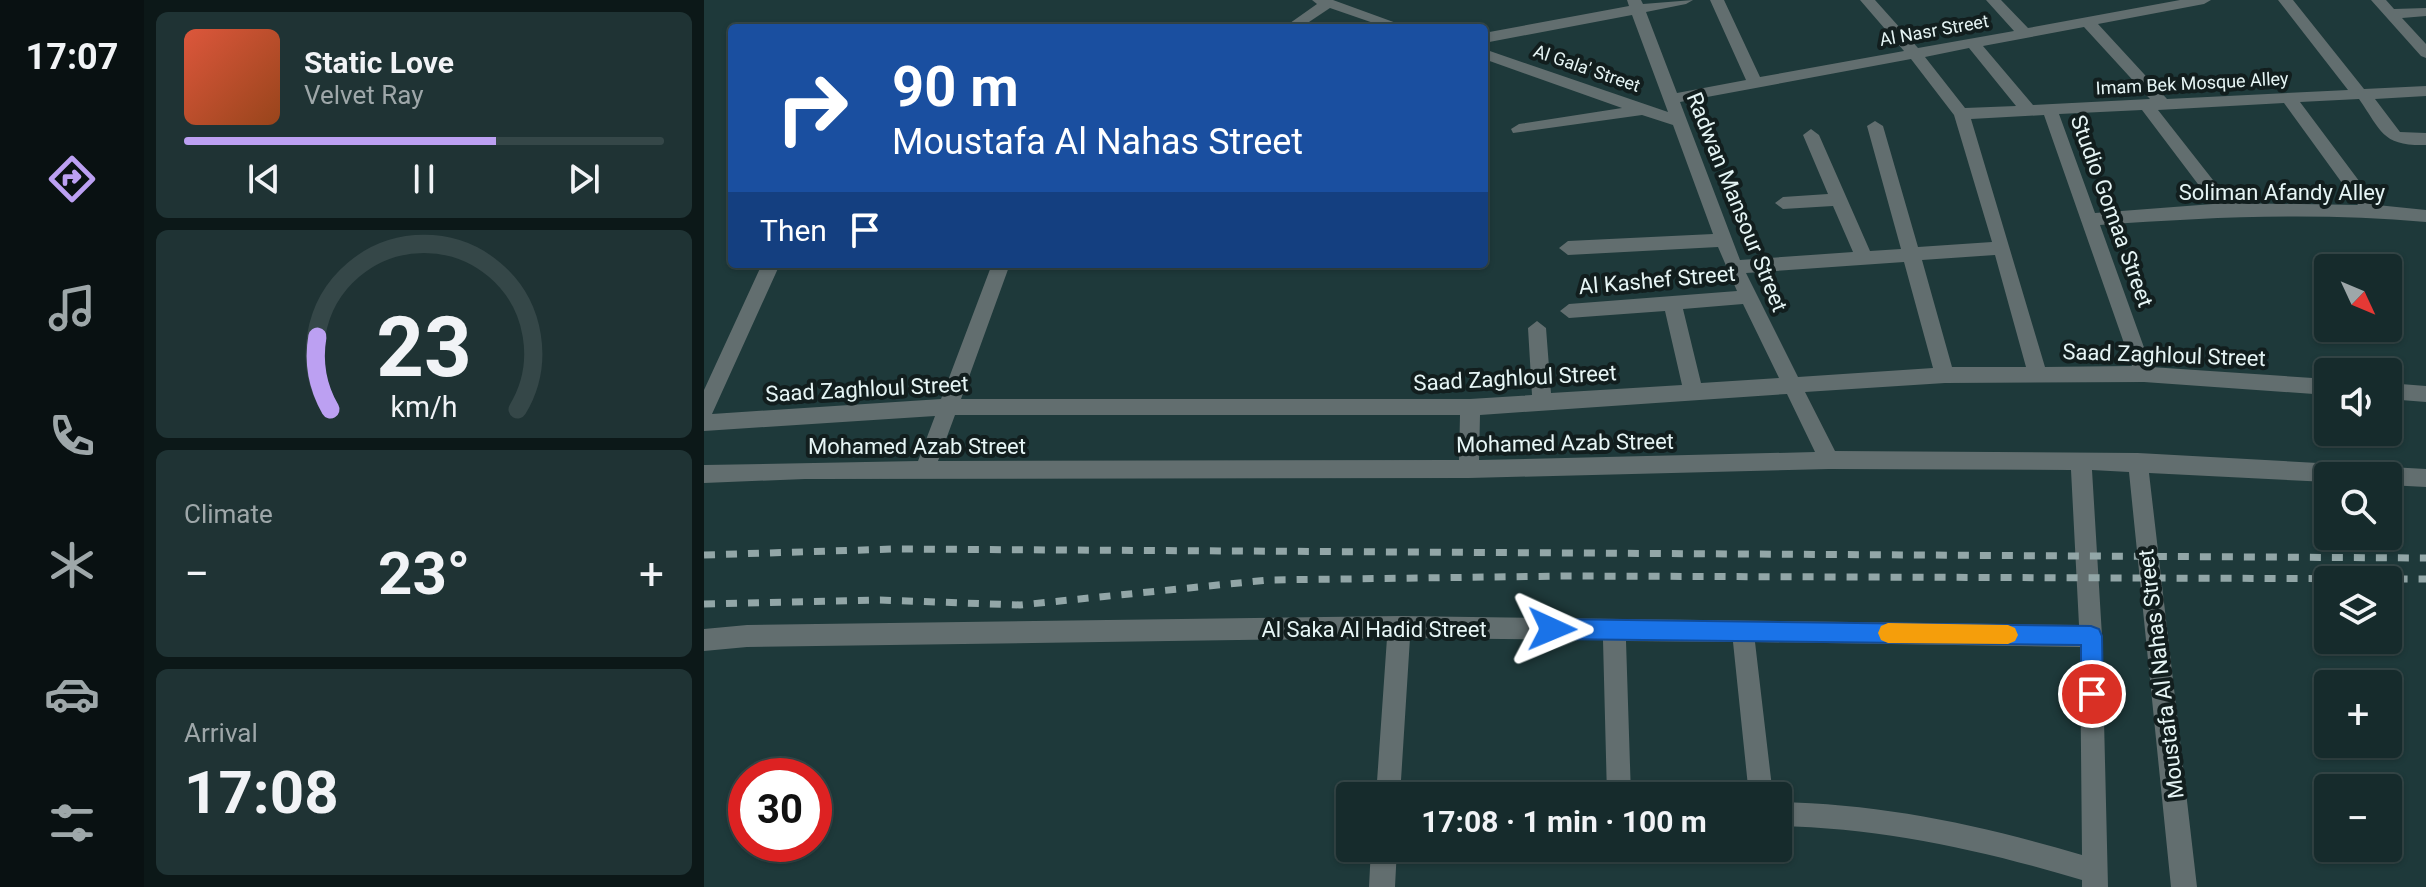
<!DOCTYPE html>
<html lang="en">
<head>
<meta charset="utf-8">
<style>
  body { margin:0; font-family:Roboto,sans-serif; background:#1f3334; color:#f1f3f6; height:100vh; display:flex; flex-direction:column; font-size:30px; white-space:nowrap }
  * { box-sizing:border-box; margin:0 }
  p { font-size:26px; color:#9ea7a9 }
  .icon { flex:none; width:44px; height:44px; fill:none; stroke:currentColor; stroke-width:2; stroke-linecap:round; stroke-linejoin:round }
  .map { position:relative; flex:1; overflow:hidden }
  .details { display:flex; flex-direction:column; gap:12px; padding:12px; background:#0c1818; width:560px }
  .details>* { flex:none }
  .top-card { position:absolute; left:24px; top:24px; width:760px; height:244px; border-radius:8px; box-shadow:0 2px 6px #0004,0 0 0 2px #354748; background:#1a4fa0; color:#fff; overflow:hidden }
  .needle { width:52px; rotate:134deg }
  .fabs { position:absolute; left:1610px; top:254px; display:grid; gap:16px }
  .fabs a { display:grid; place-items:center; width:88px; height:88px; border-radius:8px; background:#162b2c; box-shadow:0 2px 6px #0004,0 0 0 2px #354748; font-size:40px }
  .speed { position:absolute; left:24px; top:758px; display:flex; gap:16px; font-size:40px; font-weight:700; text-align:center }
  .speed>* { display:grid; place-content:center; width:104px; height:104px; border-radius:50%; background:#162b2c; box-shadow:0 2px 6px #0004,0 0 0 2px #354748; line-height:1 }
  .speed .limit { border:12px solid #d22; background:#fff; color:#111 }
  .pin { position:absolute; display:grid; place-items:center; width:68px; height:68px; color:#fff; margin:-34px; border:4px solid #fff; border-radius:50%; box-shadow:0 2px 8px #0007 }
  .me { position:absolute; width:88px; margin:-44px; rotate:91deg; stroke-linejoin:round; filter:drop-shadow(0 0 6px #0008) }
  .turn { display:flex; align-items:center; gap:28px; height:168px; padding:0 32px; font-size:36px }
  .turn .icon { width:104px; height:104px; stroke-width:2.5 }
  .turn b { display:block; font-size:56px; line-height:68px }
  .then { display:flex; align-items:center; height:76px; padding:0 32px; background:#0003; gap:16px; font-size:30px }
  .big { font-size:60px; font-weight:700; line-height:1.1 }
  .details .card { flex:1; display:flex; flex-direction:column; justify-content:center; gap:12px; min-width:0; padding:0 28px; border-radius:12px; background:#1f3334 }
  .details .dial { align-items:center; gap:0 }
  .dial svg { height:208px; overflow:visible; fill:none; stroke:#354748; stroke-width:7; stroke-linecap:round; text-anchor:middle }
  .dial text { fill:#f1f3f6; stroke:none }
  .song { display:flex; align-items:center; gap:24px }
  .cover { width:96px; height:96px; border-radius:12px; background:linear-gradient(135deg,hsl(10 70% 55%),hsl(20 70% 35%)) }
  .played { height:8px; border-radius:4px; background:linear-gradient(90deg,#bca0f2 65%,#354748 65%) }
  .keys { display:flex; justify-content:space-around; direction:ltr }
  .heat { display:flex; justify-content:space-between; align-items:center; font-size:44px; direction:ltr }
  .trip { position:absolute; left:632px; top:782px; width:456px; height:80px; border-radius:8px; background:#162b2c; box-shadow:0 2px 6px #0004,0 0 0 2px #354748; font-weight:700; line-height:80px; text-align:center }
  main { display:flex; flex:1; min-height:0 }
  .tab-bar { display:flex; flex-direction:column; width:144px; justify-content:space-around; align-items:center; background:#091112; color:#9ea7a9 }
  .tab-bar .icon { width:56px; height:56px }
  .tab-bar .selected { color:#bca0f2 }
  .tab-bar b { font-size:36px; color:#f1f3f6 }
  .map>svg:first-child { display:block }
</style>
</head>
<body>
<main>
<nav class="tab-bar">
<b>17:07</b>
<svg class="icon selected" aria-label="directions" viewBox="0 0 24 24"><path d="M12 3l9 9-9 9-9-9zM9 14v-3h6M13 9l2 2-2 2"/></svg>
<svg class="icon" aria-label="music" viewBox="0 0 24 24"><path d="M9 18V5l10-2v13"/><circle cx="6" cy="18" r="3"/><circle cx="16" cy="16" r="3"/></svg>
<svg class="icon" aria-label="phone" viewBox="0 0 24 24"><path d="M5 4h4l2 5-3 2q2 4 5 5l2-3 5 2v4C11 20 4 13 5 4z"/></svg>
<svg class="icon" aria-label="climate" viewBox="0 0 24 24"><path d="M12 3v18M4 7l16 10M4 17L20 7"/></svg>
<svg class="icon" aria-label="car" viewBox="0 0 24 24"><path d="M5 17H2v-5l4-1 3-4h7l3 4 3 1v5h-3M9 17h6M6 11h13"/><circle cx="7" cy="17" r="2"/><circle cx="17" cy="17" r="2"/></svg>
<svg class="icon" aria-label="filters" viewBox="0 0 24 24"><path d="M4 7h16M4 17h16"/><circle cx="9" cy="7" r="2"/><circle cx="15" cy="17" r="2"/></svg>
</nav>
<section class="details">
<div class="card">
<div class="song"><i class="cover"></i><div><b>Static Love</b><p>Velvet Ray</p></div></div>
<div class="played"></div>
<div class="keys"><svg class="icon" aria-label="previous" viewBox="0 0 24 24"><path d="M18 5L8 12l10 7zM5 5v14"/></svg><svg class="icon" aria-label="pause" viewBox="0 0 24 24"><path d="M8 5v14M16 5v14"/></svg><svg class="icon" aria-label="next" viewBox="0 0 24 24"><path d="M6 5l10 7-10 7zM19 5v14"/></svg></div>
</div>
<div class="card dial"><svg viewBox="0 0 100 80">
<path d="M14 69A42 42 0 1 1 86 69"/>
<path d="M14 69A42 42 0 0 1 9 41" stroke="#bca0f2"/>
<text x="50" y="56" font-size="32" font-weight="700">23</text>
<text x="50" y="72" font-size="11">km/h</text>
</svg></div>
<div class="card"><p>Climate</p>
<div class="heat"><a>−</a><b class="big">23°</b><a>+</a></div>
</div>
<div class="card"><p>Arrival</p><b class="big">17:08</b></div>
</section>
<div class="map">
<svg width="1722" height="887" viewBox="0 0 1722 887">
  <rect width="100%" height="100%" fill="#1e393a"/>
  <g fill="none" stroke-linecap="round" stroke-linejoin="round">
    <path fill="#626e6f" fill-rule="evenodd" d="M608,0H629L706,28H684L626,8L596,28H579L613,4Z
      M923,0H937L939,4L989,0L982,4L942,12L973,93L1042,80L1006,0H1020L1056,77L1200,51L1156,0H1171L1214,48L1310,31L1282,0H1297L1324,28L1476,0H1507L1500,4L1394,24L1463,99L1644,90L1574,0H1589L1660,89L1722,86V96L1671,99L1696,132L1722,133V145C1678,146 1678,132 1655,99L1596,102L1673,205L1722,210V222C1613,212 1505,217 1396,225L1447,367L1624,379V395L1440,382L1241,383L1101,392L1131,451L1434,453L1722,469V487L1684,485V476H1624V482L1445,473L1493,887H1467L1425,472L1388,470L1398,636L1404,887H1378V880C1277,850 1179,828 1074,826V802C1179,804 1277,825 1378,855L1376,647L1051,642L1069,796H1045L1029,642L922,641L927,796H903L899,640L706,638L696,796H672L683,638L43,647L0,651V629L43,625L695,616L1375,625L1367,470L1125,469L765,478L101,479L0,483V465L214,461L231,416L0,431V390L58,264H76L8,414L237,399L288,264H306L257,399H766L828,395L824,328L833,321L842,328L847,393L978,385L961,311L865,318L856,311L865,304L1033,291L1014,247L864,255L855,248L864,241L1009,234L969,125L938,115L809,133L807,129L815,124L918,108L780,59V49L964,112L928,15L780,43V33L925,6ZM1380,27L1446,99L1329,105L1279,46ZM1265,48L1312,106L1261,108L1221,57ZM1207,59L1250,115L1288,242L1214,247L1179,126L1171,121L1163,126L1197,249L1166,251L1115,135L1107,129L1099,135L1124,194L1079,197L1071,203L1079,209L1129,206L1149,252L1036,260L976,102ZM1580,103L1654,205L1527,203L1454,110ZM1438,110L1509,204L1391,213L1355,114ZM1340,115L1428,366L1341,367L1267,119ZM1291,255L1322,367H1248L1218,260ZM1200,262L1229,368L1094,377L1042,273ZM1039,304L1075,378L997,383L979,309ZM1083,394L1111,452L775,460L776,415ZM251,415H756L755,460L234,461Z
      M1667,0H1682L1690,9L1722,8V16L1698,18L1722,44V58L1717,56Z
      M1684,383L1722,386V402L1684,399Z
      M667,848H693L691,887H665Z"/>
    <path stroke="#92a6a7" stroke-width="7" stroke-dasharray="11 11" stroke-linecap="butt" d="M0,555L190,549L1722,558
      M0,604L176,600L316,605L564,580L863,576L1722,579"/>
  </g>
  <path fill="#1a73e8" stroke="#114b97" stroke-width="2" d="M848,619L1387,626L1395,629L1398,636L1399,694L1395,702L1388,705L1381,702L1377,694V645L848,639L841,636L838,629L841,622Z"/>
  <path fill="#f59e0b" d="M1184,623L1304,625L1311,628L1314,635L1311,641L1304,644L1184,643L1177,640L1174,633L1177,626Z"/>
  <g text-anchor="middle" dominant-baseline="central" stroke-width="8" stroke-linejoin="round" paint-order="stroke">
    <g font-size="18" fill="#e6f5f5" stroke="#121e1e">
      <text transform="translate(1230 30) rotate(-10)">Al Nasr Street</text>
      <text transform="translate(883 68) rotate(19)">Al Gala' Street</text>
      <text transform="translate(1488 83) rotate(-3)">Imam Bek Mosque Alley</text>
    </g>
    <g font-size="22" fill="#e6f5f5" stroke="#121e1e">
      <text x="1578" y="192">Soliman Afandy Alley</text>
      <text transform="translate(1033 202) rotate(68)">Radwan Mansour Street</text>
      <text transform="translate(1408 211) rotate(70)">Studio Gomaa Street</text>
      <text transform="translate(953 280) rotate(-5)">Al Kashef Street</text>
      <text transform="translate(1460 355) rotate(2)">Saad Zaghloul Street</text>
      <text transform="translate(811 378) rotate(-3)">Saad Zaghloul Street</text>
      <text transform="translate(163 389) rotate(-3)">Saad Zaghloul Street</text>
      <text transform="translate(861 443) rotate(-1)">Mohamed Azab Street</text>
      <text x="213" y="446">Mohamed Azab Street</text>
      <text x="670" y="629">Al Saka Al Hadid Street</text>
      <text transform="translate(1457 674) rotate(-97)">Moustafa Al Nahas Street</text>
    </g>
  </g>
</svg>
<div class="fabs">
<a><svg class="needle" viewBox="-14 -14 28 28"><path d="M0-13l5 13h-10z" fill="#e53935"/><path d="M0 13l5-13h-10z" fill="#9ea7a9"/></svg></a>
<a><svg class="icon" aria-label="sound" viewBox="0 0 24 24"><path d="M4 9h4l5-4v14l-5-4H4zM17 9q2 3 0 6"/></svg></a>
<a><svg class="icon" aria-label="search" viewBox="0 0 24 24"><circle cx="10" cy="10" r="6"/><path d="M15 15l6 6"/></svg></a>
<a><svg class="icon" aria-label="layers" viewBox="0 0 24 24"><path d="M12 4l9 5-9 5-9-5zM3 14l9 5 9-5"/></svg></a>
<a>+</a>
<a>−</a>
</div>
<div class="speed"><div class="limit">30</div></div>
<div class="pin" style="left:1388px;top:694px;background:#d93025"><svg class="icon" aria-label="arrive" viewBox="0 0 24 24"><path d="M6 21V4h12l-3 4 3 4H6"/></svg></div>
<svg class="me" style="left:848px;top:629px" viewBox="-20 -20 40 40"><path d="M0-17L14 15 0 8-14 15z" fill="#1a73e8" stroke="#fff" stroke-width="4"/></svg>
<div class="trip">17:08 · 1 min · 100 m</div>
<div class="top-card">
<div class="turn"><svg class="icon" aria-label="right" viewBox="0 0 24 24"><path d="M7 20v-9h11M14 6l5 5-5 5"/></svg><div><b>90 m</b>Moustafa Al Nahas Street</div></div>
<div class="then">Then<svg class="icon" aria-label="arrive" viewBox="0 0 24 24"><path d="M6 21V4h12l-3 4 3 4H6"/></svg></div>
</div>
</div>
</main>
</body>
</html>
